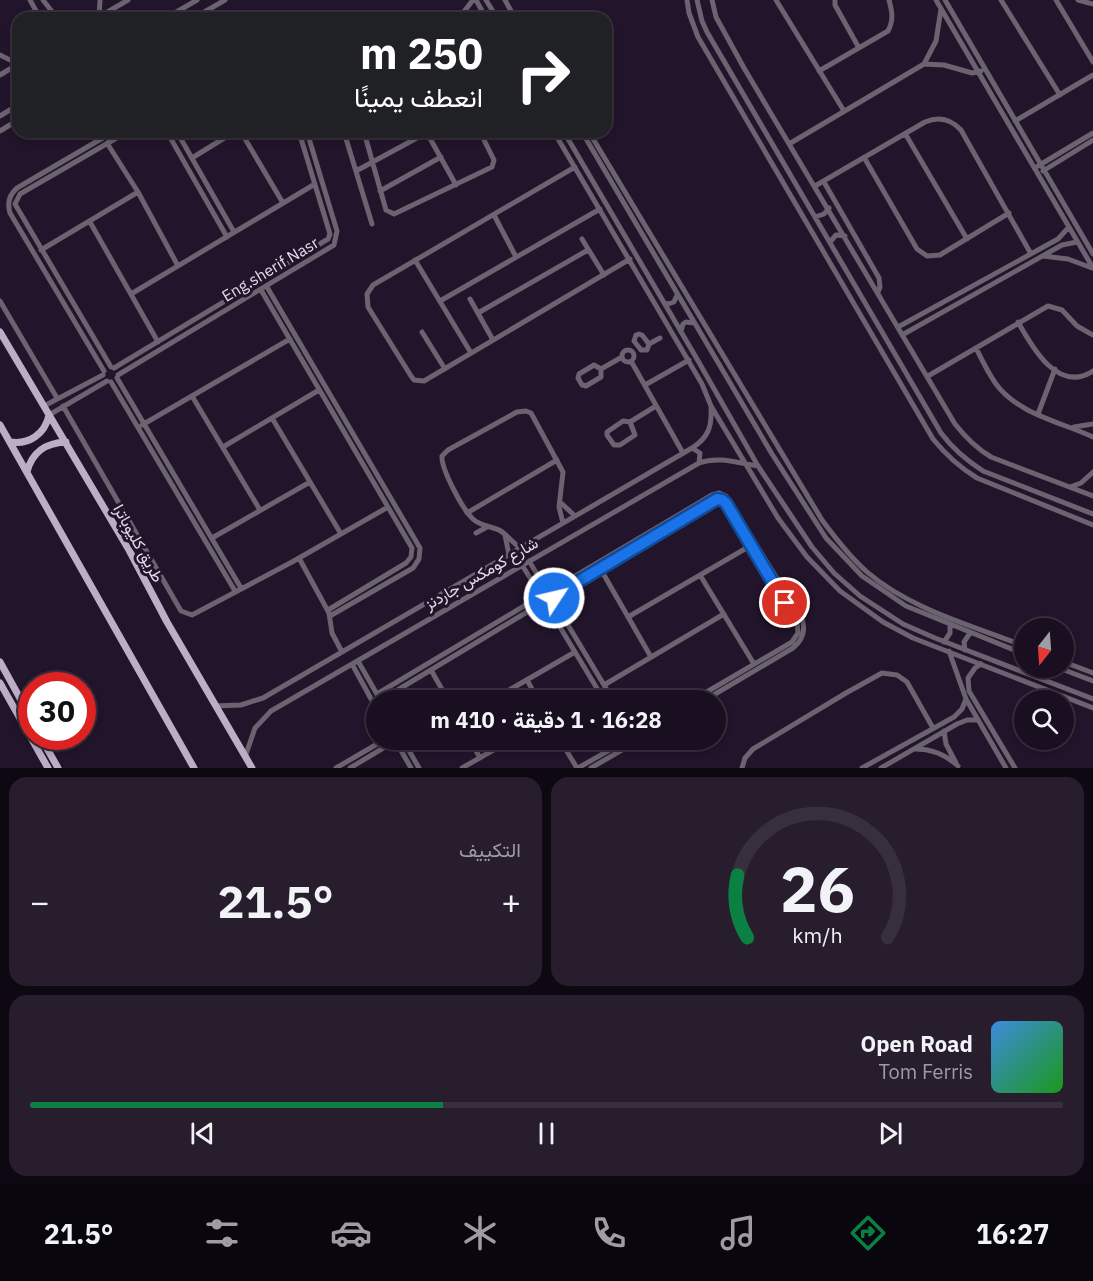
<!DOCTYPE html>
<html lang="ar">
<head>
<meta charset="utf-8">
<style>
  body { margin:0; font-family:"IBM Plex Sans",Vazirmatn,sans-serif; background:#271d2d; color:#f1f3f6; direction:rtl; height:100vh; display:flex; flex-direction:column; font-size:22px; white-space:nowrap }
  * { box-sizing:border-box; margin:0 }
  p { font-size:20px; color:#9f9ca5 }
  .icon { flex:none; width:33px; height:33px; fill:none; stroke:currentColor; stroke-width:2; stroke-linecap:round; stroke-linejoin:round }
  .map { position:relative; height:768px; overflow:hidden; direction:ltr }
  .drawer { display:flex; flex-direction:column; gap:9px; padding:9px; background:#0e0812; flex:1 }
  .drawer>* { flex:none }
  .guide { position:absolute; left:12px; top:12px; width:600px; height:126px; border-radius:18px; box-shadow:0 3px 9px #0003,0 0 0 2px #382f3e; direction:rtl; background:#202124; color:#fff; overflow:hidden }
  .needle { width:39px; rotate:197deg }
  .buttons { position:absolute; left:1014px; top:618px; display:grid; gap:12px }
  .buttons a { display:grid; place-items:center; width:60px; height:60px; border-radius:50%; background:#1a0f20; box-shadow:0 3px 9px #0003,0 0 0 2px #382f3e; font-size:30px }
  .speed { position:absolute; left:18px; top:672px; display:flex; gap:12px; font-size:30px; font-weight:700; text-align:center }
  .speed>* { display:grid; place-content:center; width:78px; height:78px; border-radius:50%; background:#1a0f20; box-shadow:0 3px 9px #0003,0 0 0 2px #382f3e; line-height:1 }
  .speed .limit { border:9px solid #d22; background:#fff; color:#111 }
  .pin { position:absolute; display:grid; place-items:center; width:51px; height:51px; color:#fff; margin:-26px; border:3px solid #fff; border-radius:50%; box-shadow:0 2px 6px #0007 }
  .me { position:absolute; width:66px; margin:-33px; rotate:55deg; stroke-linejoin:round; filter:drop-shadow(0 0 4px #0008) }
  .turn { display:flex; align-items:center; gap:21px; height:126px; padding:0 30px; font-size:27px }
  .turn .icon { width:78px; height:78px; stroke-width:2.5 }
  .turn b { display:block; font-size:42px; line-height:51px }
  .big { font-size:45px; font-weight:700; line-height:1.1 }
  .drawer .tile { flex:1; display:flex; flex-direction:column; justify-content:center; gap:9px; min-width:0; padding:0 21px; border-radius:18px; background:#271d2d }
  .drawer .dial { align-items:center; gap:0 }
  .dial svg { height:156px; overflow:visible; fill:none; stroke:#382f3e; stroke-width:7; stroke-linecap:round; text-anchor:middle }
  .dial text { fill:#f1f3f6; stroke:none }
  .song { display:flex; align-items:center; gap:18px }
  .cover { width:72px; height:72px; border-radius:9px; background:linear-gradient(135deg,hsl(210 70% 55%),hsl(120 70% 35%)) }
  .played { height:6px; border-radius:3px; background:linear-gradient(90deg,#0b8043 40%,#382f3e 40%) }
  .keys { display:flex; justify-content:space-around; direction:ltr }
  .heat { display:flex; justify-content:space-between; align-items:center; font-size:33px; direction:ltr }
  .drawer .tiles { flex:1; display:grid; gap:9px; grid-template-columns:1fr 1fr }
  .tile:last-child { grid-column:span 2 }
  .trip { position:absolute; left:366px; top:690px; width:360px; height:60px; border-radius:30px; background:#1a0f20; box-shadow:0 3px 9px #0003,0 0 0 2px #382f3e; font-weight:700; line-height:60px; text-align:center; direction:rtl }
  .tabs { display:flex; height:96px; justify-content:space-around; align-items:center; background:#0a060d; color:#9f9ca5 }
  .tabs .icon { width:42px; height:42px }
  .tabs .active { color:#0b8043 }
  .tabs b { font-size:27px; color:#f1f3f6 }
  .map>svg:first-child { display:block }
</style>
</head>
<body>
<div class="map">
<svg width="1093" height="768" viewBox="0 0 1093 768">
  <rect width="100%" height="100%" fill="#22142a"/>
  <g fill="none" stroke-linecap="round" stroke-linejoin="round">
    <path stroke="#6b6370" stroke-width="5" d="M30,0L40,18
      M43,0L57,18
      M476,0L486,18
      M486,0L497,18
      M505,0L515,18
      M687,0L689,13L698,37L933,439C946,455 959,467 977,478L1093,525
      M697,0L702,21L707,32L941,433C953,449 966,460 983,471L1093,514
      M712,0L716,17L744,68L955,424C966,438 976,448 991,457L1093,496
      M776,0L844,111
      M835,0V5L859,48
      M936,0L1093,268
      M945,0L1093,254
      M1001,0L1060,95
      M1056,0L1093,62
      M1078,0L1093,4
      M99,17L100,0
      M97,18L128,0
      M166,18L197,0
      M194,18L225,0
      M459,18L473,0
      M0,55L18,64
      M924,64L944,65L972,73L981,71
      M819,71L888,31C894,20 892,11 889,0
      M0,75L18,64
      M0,116L18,105
      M1015,121L1093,75
      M0,131L18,120
      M167,132L227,237
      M177,132L234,232
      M241,132L283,203
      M344,132L372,224
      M364,132L386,210L394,214L492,167L494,160L480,132
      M554,132L702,384L711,406L778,518L807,557L840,591L883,622L913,638L1093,708
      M564,132L697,359L758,466L812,547L834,573L860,596L903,624L935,638L1093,699
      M582,132L772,454L826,538L862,576L906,606L1024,654
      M589,132L822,520C836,539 850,557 867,572C912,610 971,625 1024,646
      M427,133L456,185
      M906,135L967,239
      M107,143L138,192L178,266
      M789,144L924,64L936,41L941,9
      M192,158L234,132
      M865,159L917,249L927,256L940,255L1009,213
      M1038,166L1093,133
      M575,167L373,285L367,294L368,307L411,376L414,380L424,381L630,259
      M356,171L428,132
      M1043,171L1093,140
      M824,182L879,278L880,287L878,292
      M815,186L925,122C939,116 951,119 961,130L1031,254
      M380,191L441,157
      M494,215L516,257
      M815,217L824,214L829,208
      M90,222L158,342
      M582,239L604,275
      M830,242L836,235L845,236
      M41,250L138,192
      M1043,256L1068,259L1092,268
      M415,260L471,353
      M267,287L420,548L419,559L413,568L330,616
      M261,290L412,548L411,557L406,563L328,610
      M131,294L315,184
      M470,299L493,340
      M0,301L57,398
      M440,301L600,209
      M664,303L668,304L674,302L677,295
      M478,313L588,250
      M1018,322C1032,347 1058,394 1093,371
      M898,327L1058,239L1069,227
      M681,331L683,324L686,322L694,323
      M422,332L445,369
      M639,334L642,335L649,344L647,350H641L634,341L636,335Z
      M902,335L1062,245L1077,242
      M649,344L660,338
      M976,348C982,360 988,373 996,384C1018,414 1061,422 1093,437
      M622 356a6 6 0 1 1 12 0a6 6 0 1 1-12 0Z
      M631,361L683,453
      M594,365L601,369V377L586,386L582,385L578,378L579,374Z
      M111,367L15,204L20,194L127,132
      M114,368L328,239L330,234L299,132
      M601,369L622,357
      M104,371L10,213C7,203 9,195 17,188L113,132
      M118,375L334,245L337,231L307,132
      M928,376L1048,306L1062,310L1077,326L1093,335
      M117,378L241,588
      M111,382L235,591
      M645,385L689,360
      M192,396L260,510
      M44,406L103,375
      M63,406L181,611L192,615L292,562L388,507
      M1038,414L1055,369
      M49,415L107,381
      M272,418L341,534
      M623,421L630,422L635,435L620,445H614L607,435V432Z
      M630,422L656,406
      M142,425L290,339
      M1074,427L1093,424
      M223,447L319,390
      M692,448L700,453L699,463
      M1070,487L1081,483L1093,472
      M560,502L575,516
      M467,513L557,460
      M476,533L487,527
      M505,535L509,555
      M212,538L310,482
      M521,548C512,543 508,535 499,530C490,526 480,526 473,519C463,510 441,469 442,456L448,450L517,412L526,411L531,413L563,472L559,507L563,523
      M299,558L329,613L332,633L342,652
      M529,561L547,590
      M522,565L540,594
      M600,568L651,657
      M700,575L754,664
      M540 597a7 7 0 1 1 14 0a7 7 0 1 1-14 0Z
      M550,591L712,495L719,493L726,496L802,619C806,631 803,640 793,648L705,700
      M554,596L714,500H722L797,623L798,633L792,642L693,700
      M553,600L613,700
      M546,604L604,700
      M628,617L750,546
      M944,642L950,633V625
      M965,650L964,642L970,633
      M949,651L966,699L1006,768
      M358,661L378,696
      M1064,662L1093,673
      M352,664L376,708
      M981,664L975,668L968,678L969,691L1015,768
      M1059,668L1093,681
      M431,670L448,700
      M527,680L538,700
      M604,685L724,614
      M377,694L539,597
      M381,700L542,603
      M492,700L575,652
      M215,706L241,705L263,698L692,448C708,438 712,427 711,408
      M944,731L946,744L956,763
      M395,740L411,768
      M403,740L419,768
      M470,740L480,758
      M560,740L577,768
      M916,749C932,749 946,755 958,766
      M245,757L255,728L271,711L699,463C719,456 737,463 758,466
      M336,768L384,740
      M350,768L395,741
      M462,768L511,740
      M578,768L627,740
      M591,768L639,740
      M742,768L745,758L753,749L846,693L882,673L897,675L907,682L933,728
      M862,768L954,717L962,709L966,699
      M881,768L957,724L967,720H978"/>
    <path stroke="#bdaec7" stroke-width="7" d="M0,332L129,550L167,622L252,768
      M0,425L194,768
      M10,442C29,445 45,434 49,415
      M27,472C32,452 45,443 66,442
      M0,662L32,720
      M0,683L48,768
      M40,736L58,768"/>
  </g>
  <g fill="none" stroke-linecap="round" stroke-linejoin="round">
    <defs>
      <path id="route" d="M554,598V596L717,499L722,500L726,503L785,603"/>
    </defs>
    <use href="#route" stroke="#114b97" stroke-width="15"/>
    <use href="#route" stroke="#1a73e8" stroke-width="10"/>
  </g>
  <g text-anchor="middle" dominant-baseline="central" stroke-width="6" stroke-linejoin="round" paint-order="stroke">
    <g font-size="16" fill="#e3dae9" stroke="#22142a">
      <text transform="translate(270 269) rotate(-31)">Eng.sherif Nasr</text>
      <text transform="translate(139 543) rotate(61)">طريق كليوباترا</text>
      <text transform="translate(481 573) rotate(-30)">شارع كومكس جاردنز</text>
    </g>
  </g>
</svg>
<div class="buttons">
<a><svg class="needle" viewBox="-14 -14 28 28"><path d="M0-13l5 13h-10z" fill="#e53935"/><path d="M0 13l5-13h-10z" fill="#9f9ca5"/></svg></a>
<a><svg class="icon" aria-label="search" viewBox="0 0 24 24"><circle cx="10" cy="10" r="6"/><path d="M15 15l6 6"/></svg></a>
</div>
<div class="speed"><div class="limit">30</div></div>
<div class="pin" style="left:785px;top:603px;background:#d93025"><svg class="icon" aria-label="arrive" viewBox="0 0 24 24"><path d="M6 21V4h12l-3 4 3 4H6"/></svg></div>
<svg class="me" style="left:554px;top:598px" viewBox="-20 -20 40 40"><circle r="17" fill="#1a73e8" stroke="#fff" stroke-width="3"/><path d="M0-11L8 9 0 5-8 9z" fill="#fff"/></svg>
<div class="trip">16:28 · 1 دقيقة · 410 m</div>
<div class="guide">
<div class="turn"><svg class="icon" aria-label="right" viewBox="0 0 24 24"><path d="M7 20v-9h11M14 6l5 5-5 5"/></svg><div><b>250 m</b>انعطف يمينًا</div></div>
</div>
</div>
<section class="drawer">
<div class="tiles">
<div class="tile dial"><svg viewBox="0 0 100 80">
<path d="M14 69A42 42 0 1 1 86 69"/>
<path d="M14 69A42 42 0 0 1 9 37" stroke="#0b8043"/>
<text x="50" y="56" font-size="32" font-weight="700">26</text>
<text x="50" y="72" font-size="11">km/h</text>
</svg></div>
<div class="tile"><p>التكييف</p>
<div class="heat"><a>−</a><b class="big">21.5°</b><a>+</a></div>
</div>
<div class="tile">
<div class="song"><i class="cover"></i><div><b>Open Road</b><p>Tom Ferris</p></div></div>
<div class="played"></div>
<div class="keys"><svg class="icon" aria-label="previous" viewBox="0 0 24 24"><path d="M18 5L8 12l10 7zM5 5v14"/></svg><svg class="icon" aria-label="pause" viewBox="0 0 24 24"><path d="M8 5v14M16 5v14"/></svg><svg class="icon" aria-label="next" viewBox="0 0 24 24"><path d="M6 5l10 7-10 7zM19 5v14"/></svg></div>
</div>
</div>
</section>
<nav class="tabs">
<b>16:27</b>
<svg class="icon active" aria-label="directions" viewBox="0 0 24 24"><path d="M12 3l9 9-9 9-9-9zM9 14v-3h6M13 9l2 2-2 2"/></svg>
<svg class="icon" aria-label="music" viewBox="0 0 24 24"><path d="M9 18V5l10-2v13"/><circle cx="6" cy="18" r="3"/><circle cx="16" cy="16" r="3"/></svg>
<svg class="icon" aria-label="phone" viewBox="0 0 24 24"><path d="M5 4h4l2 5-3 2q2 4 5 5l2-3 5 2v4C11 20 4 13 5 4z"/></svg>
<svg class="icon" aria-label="climate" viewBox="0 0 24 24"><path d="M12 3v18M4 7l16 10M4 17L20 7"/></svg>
<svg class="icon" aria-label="car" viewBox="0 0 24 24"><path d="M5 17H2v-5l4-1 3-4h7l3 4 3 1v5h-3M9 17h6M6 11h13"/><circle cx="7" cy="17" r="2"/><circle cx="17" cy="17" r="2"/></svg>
<svg class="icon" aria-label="filters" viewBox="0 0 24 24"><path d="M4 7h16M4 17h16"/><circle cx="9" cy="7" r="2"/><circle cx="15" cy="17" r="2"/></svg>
<b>21.5°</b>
</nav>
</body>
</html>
